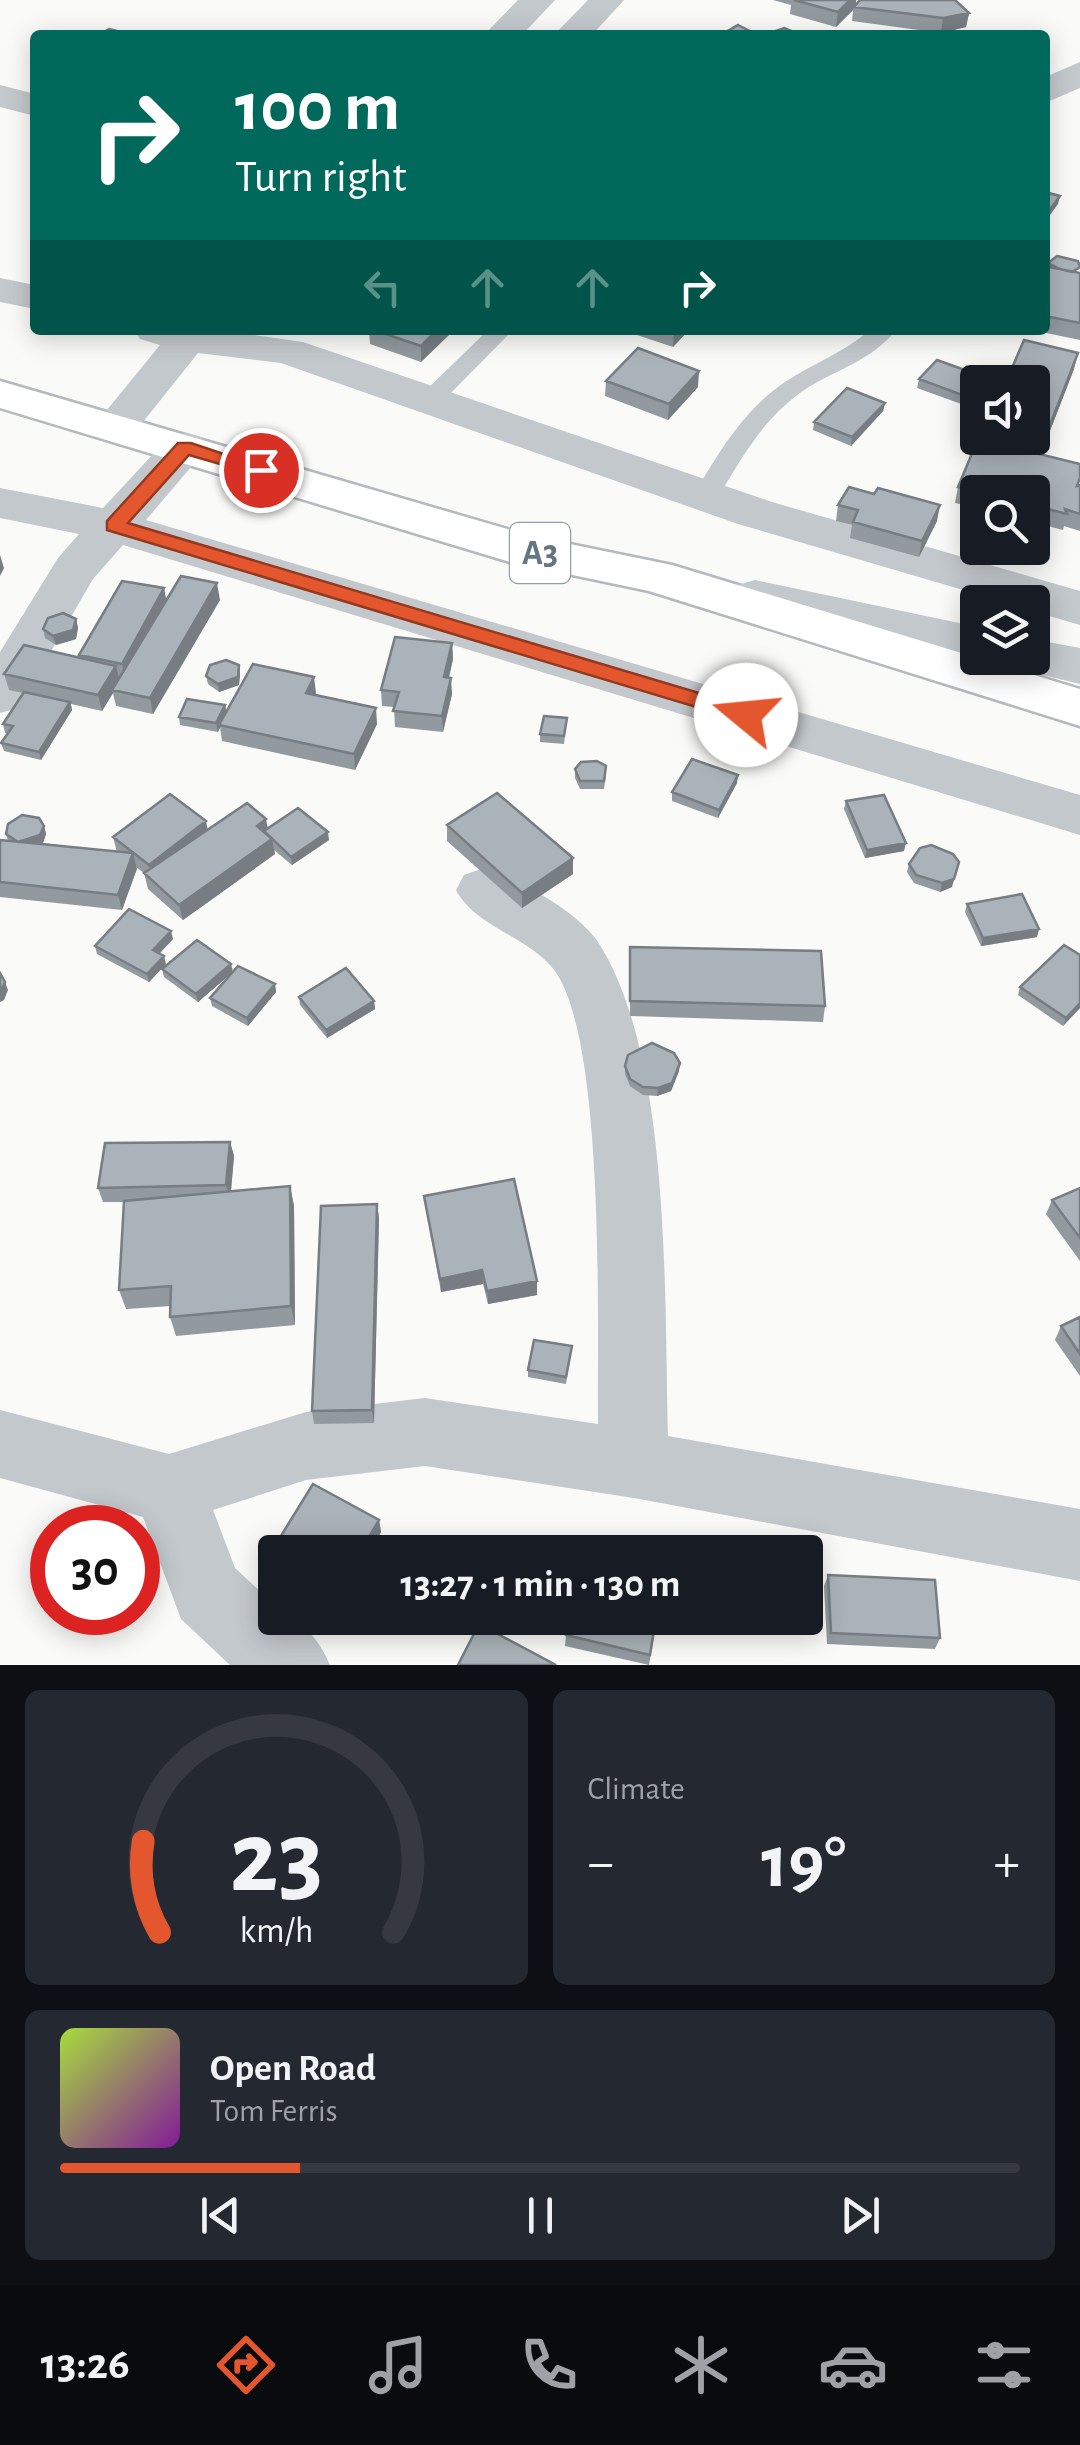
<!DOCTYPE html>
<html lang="en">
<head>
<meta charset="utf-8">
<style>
  body { margin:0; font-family:"Alegreya Sans",sans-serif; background:#242831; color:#f1f3f6; height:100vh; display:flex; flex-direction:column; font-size:38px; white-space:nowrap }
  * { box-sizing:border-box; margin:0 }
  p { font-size:32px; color:#9ea1a6 }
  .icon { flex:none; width:55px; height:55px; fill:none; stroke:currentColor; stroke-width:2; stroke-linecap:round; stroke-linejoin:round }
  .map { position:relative; height:1665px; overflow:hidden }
  .details { display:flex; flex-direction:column; gap:25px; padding:25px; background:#0d0f14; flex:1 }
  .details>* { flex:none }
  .hud { position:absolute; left:30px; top:30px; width:1020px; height:305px; border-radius:10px; box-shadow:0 5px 25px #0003; background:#00695c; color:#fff; overflow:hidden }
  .buttons { position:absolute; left:960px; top:365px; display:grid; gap:20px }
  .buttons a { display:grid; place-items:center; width:90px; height:90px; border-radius:10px; background:#171b24; box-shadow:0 5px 25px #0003; font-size:50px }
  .speed { position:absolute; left:30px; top:1505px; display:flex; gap:20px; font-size:50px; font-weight:700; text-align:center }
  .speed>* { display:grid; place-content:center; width:130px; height:130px; border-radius:50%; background:#171b24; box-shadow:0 5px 25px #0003; line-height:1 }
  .speed .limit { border:15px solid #d22; background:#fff; color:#111 }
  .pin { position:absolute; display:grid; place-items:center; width:85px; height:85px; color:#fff; margin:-42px; border:5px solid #fff; border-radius:50%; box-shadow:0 2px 10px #0007 }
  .me { position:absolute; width:110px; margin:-55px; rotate:287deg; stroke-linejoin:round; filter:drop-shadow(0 0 8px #0008) }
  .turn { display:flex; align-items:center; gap:35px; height:210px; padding:0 40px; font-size:45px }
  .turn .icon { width:130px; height:130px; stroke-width:2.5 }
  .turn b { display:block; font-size:70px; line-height:85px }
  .lanes { display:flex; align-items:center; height:95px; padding:0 40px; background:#0003; justify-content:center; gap:50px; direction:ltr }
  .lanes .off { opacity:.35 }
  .big { font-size:75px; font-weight:600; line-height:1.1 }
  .details .widget { flex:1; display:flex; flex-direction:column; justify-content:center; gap:15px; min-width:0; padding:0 35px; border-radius:15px; background:#242831 }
  .details .dial { align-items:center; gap:0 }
  .dial svg { height:260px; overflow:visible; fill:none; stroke:#363941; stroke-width:7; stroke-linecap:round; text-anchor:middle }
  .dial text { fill:#f1f3f6; stroke:none }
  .song { display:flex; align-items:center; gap:30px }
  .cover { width:120px; height:120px; border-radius:15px; background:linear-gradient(135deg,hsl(80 70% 55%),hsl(290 70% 35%)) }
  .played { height:10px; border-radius:5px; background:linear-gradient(90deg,#e4572e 25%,#363941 25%) }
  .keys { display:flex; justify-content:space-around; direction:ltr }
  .heat { display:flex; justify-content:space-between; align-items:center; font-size:55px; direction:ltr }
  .details .tiles { flex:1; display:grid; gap:25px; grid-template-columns:1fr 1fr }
  .widget:last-child { grid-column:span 2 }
  .trip { position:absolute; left:258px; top:1535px; width:565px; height:100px; border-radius:10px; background:#171b24; box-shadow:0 5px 25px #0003; font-weight:600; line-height:100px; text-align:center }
  .menu { display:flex; height:160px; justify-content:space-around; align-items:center; background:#090b0e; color:#9ea1a6 }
  .menu .icon { width:70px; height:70px }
  .menu .current { color:#e4572e }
  .menu b { font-size:45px; color:#f1f3f6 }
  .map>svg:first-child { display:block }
</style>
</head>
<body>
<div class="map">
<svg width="1080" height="1665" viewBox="0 0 1080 1665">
  <rect width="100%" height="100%" fill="#fafaf8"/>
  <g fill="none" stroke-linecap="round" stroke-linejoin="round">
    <defs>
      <path id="trunk" d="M0,381L531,536L672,565L1080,689V726L649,591L510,562L0,408Z"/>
    </defs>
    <use href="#trunk" stroke="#b4b9bd" stroke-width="5"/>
    <path fill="#c3c8cc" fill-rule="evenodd" d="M488,330H513L439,405H421L418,400L421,395Z
      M870,330H896C870,363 832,370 800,393C760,422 740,462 715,502H697L693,496C718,454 743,410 785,382C814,363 843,353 870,330Z"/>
    <path fill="#c3c8cc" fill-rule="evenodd" d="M518,0H555L522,35H484Z
      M588,0H624L592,35H554Z
      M1080,62V88L1045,103V77Z
      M0,85L35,94V116L0,107Z
      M0,278L35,285V309L0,302Z
      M134,330H219L303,342L772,502L1080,591V625L1032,611V602H1004L738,524L281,363L198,353L131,437L115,441L99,437L93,427L160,345L140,339Z
      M185,433L201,437L208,447L146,520L1080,795V835L123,545L93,579L18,708L0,713V652L58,558L79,534L0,518V488L103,508L169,437Z
      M755,580L978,627V658H992L978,661L738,609L730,597L738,585Z
      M1032,639L1080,648V684L1014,668L1008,658H1032Z
      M484,868C520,880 576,910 598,942C672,1056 664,1300 668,1436L1080,1509V1581L634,1498L425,1466L306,1480L213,1510L235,1568L275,1605V1618C303,1618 320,1641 330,1665H230L181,1619L143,1517L0,1478V1410L169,1454L306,1412L425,1398L598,1424C597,1329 606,1043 555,971C529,936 476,928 456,890L464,875Z"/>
    <use href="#trunk" fill="#fff" fill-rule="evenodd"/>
  </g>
  <path fill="#929a9f" d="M773,0H856V4L969,13L966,27L941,33L852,21L853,10L836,27L790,14L791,5Z
    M1048,263L1080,273V340L1032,330H1045V280Z
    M369,330H454L421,362L370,344Z
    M638,330H689L673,347L637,335Z
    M1074,369L1046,441L1032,437V382Z
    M919,379L978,382V410L917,388Z
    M606,381L698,387L668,420L605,396Z
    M885,403L883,411L851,446L813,430L814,422Z
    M1080,485V531L1064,526L1063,530L1032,522V492H978V508L955,503L958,487Z
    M838,505L937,521L919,557L850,538L852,525L836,521Z
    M164,588L166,601L220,600L153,714L116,706L113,693L102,711L71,704L72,710L41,760L4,751L1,743L8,733H5L3,724L23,693L9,690L4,674L80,658L79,655Z
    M76,619L78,628L76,639L56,645L45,638L43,629Z
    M452,643L453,659L449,678L452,694L443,732L395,727L394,707L382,706L381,690Z
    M239,665L240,674L239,685L219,692L208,684L206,676Z
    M316,693L315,695L377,724L355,770L222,741L220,727L218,732L180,725L179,717L225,705L226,712Z
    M567,718L564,744L540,742V734Z
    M575,769L606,775L604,789H580L575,778Z
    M737,783L718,818L672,801V792Z
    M846,801L904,851L865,858L844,809Z
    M447,825L573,858V874L522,908L447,841Z
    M44,826L46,834L43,843L117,852L113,837L208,830L268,829L329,840L292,865L274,850L275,854L183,920L148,889L144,873L136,867L122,910L0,897V840L8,841L6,834Z
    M909,864L952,887L940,892L914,883L907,872Z
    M967,904L1037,937L981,946L965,912Z
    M173,939L159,954L166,964L149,982L97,954L95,946Z
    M630,947L825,1006L823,1022L630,1016Z
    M1080,955V1008L1063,1026L1018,995L1020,987Z
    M162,969L233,972L275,984L276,992L248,1026L212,1006L210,998L231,973L198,1002L164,977Z
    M299,997L374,1001L375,1009L327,1038L300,1005Z
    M625,1066L679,1071L671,1091L657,1096L643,1095L630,1086L625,1074Z
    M230,1142L234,1156L231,1192L290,1186L294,1206L295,1325L176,1336L170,1317L171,1306L126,1309L119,1290L124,1202H103L98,1188Z
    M1080,1188V1261L1046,1214L1052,1200Z
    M424,1196L537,1281V1295L488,1304L483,1284L441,1292Z
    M377,1204L379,1218L374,1423L314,1424L312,1411Z
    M1080,1317V1376L1055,1340L1061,1326Z
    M572,1346L566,1384L528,1377V1370Z
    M313,1484L379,1520L381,1532L370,1552H275V1581L267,1576L263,1565Z
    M828,1575L940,1638L935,1649L827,1644L824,1586Z
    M657,1618L649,1665L565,1646L566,1635Z"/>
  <path fill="#777d82" d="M850,0H856V7H854L853,10L836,27L838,12Z
    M969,13L966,27L941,33L943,18Z
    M1060,196L1058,204L1045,222V216Z
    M437,330H454L421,362V346Z
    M675,330H689L673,347L674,331Z
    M1078,353L1074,369L1046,441L1050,425Z
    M699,371L698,387L668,420L669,404Z
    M885,403L883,411L851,446L852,437Z
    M940,505L937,521L919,557L922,541Z
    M0,555L4,568L0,576Z
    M217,583L220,600L153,714L150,698Z
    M164,588L167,604L126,680L122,664Z
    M76,619L78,628L76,639L56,645L53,636Z
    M452,643L453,659L445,693L444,677Z
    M239,665L240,674L239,685L219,692L218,684Z
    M116,666L120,682L112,690L113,693L102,711L98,695Z
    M314,677L316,693L308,709L306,693Z
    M451,678L452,694L443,732L442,716Z
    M70,702L72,710L41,760L39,752Z
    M225,705L227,713L218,732L216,723Z
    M376,708L377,724L355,770L354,754Z
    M738,775L737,783L718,818L719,810Z
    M266,819L269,834L257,826Z
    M206,821L209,836L153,880L149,865Z
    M44,826L46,834L43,843L18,842Z
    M328,832L329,840L292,865L291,857Z
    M272,839L275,854L183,920L179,905Z
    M906,843L904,851L865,858L867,850Z
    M133,853L137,869L122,910L118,895Z
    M573,858V874L522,908V893Z
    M959,862L952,887L940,892L942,883Z
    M1039,929L1037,937L981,946L983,938Z
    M171,931L173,939L155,958L153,950Z
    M164,956L166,964L149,982L147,974Z
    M231,964L233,972L198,1002L196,994Z
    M5,982L8,990L4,1000L0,1002V993Z
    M275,984L276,992L248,1026L247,1018Z
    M374,1001L375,1009L327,1038L326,1030Z
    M1080,1003V1008L1063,1026L1066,1018Z
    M680,1063L679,1071L671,1091L657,1096L658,1088Z
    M230,1142L234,1156L230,1200L226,1185Z
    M290,1186L294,1206L295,1325L291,1306Z
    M377,1204L379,1218L374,1423L372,1410Z
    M482,1270L483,1284L441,1292L440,1279Z
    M537,1281V1295L488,1304L487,1291Z
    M379,1520L381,1532L370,1552H360Z"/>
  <path fill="#aab3b9" stroke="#777d82" stroke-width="2.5" d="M794,0H850L838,12Z
    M860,0H955L969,13L943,18L854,7Z
    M738,25L758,35H732L726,32Z
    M784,28L796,33L795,35H777L773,32Z
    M109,29L132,35H99Z
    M1045,192L1060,196L1045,216Z
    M1057,256L1078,261L1080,267L1072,272L1060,269L1048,263Z
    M1049,267L1080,273V323L1045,316V280Z
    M374,330H437L421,346Z
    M1024,340L1078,353L1050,425L1032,421V382H1006Z
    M638,348L699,371L669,404L606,381Z
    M937,360L998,382H978V401L919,379Z
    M847,388L885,403L852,437L814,422Z
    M978,439L1080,464V478L1077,486L1080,485V514L1065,509L1067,514L1032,505V492H982L958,487Z
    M849,487L874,494L878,488L940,505L922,541L853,522L858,510L838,505Z
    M181,576L217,583L150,698L112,690Z
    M122,581L164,588L122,664L79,655Z
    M63,613L76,619L73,630L53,636L43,629L48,618Z
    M395,637L452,643L444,677L451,678L442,716L393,711L399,692L381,690Z
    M24,645L116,666L98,695L4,674Z
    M226,660L239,665L238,677L218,684L206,676L210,665Z
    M253,664L314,677L306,693L376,708L354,754L219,725Z
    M24,692L70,702L39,752L1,743L13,726L3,724Z
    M187,699L225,705L216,723L179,717Z
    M544,716L567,718L564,736L540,734Z
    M692,759L738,775L719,810L672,792Z
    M597,761L606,766L604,781H580L575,769L581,762Z
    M497,793L573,858L522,893L447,825Z
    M170,794L206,821L149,865L113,837Z
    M884,795L906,843L867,850L846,801Z
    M247,803L266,819L257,826L272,839L179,905L144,873Z
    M298,808L328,832L291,857L264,831Z
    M22,815L39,818L44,826L40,835L18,842L6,834L8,824Z
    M0,840L133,853L118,895L0,882Z
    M931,845L953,854L959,862L954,879L942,883L916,875L909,864L920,848Z
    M1022,894L1039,929L983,938L967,904Z
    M129,909L171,931L153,950L164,956L147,974L95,946Z
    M197,940L231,964L196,994L162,969Z
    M1064,945L1080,955V1003L1066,1018L1020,987Z
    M630,947L821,951L825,1006L630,1001Z
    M238,966L275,984L247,1018L210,998Z
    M346,968L374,1001L326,1030L299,997Z
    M0,973L5,982L0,993Z
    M652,1043L674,1053L680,1063L672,1083L658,1088L643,1087L630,1079L625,1066L628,1055Z
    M230,1142L226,1185L98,1188L105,1143Z
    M514,1179L537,1281L487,1291L482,1270L440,1279L424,1196Z
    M290,1186L291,1306L170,1317L171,1286L119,1290L124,1201Z
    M1080,1188V1238L1052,1200Z
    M377,1204L372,1410L312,1411L321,1206Z
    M1080,1317V1354L1061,1326Z
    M534,1340L572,1346L566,1377L528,1370Z
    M313,1484L379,1520L360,1552H275V1572L263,1565Z
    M586,1540L639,1552H583Z
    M828,1575L935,1580L940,1638L831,1633Z
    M569,1618H656L650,1655L566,1635Z
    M479,1624L556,1665H458Z"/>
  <path fill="#e4572e" stroke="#94391e" stroke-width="2.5" d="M178,443H191L271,470L261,476L189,455L128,523L753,709L757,715L746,722L107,530V521Z"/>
  <g text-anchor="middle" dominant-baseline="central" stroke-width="10" stroke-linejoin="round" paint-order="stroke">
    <rect fill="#fff" stroke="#939fa8" stroke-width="2.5" x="510" y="523" width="60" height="60" rx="8"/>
    <g font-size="35" font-weight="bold" fill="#657683">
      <text x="540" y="553">A3</text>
    </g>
  </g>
</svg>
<div class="buttons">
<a><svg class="icon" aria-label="sound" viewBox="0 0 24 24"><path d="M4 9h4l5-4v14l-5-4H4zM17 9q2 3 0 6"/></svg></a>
<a><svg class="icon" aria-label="search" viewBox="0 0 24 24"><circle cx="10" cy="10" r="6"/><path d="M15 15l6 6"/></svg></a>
<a><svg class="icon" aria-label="layers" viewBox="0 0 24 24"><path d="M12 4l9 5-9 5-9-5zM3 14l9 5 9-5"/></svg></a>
</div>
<div class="speed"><div class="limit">30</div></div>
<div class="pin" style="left:261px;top:470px;background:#d93025"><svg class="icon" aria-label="arrive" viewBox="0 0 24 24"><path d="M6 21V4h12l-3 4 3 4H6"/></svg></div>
<svg class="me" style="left:746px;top:715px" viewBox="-20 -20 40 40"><circle r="19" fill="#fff"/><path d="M0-13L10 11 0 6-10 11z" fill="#e4572e"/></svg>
<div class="trip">13:27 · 1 min · 130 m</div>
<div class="hud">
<div class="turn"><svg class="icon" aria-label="right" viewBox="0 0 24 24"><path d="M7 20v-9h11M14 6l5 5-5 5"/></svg><div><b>100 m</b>Turn right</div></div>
<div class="lanes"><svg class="icon off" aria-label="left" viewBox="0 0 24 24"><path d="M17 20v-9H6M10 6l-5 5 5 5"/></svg><svg class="icon off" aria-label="ahead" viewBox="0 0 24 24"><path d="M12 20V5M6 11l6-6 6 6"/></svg><svg class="icon off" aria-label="ahead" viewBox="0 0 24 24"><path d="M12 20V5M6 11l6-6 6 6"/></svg><svg class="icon" aria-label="right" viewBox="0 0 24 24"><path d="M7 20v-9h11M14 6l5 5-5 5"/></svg></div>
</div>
</div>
<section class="details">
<div class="tiles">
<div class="widget dial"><svg viewBox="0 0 100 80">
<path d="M14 69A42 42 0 1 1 86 69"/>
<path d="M14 69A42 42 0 0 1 9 41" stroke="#e4572e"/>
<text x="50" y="56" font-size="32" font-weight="700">23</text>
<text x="50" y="72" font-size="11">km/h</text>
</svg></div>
<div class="widget"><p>Climate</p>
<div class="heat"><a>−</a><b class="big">19°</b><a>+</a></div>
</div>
<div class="widget">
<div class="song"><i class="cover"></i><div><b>Open Road</b><p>Tom Ferris</p></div></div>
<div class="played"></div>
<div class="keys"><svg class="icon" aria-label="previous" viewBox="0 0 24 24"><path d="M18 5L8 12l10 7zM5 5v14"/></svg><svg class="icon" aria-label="pause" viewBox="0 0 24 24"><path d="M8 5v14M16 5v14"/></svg><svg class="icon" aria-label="next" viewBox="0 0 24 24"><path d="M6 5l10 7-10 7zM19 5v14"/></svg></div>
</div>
</div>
</section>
<nav class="menu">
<b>13:26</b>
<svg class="icon current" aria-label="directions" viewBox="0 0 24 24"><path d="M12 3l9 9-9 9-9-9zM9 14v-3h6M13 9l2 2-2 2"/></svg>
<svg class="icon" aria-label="music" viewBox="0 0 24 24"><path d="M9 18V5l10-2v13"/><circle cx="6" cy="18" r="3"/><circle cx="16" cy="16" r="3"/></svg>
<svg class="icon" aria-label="phone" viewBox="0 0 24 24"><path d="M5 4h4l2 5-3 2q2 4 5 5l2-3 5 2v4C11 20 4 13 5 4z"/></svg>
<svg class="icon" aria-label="climate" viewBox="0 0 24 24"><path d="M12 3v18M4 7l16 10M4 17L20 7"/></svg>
<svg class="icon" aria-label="car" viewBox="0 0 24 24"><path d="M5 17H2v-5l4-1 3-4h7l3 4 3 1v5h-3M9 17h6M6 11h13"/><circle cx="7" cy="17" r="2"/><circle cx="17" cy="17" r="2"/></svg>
<svg class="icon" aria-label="filters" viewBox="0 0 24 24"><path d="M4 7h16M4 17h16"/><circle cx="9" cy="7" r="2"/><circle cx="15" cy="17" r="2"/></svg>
</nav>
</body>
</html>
